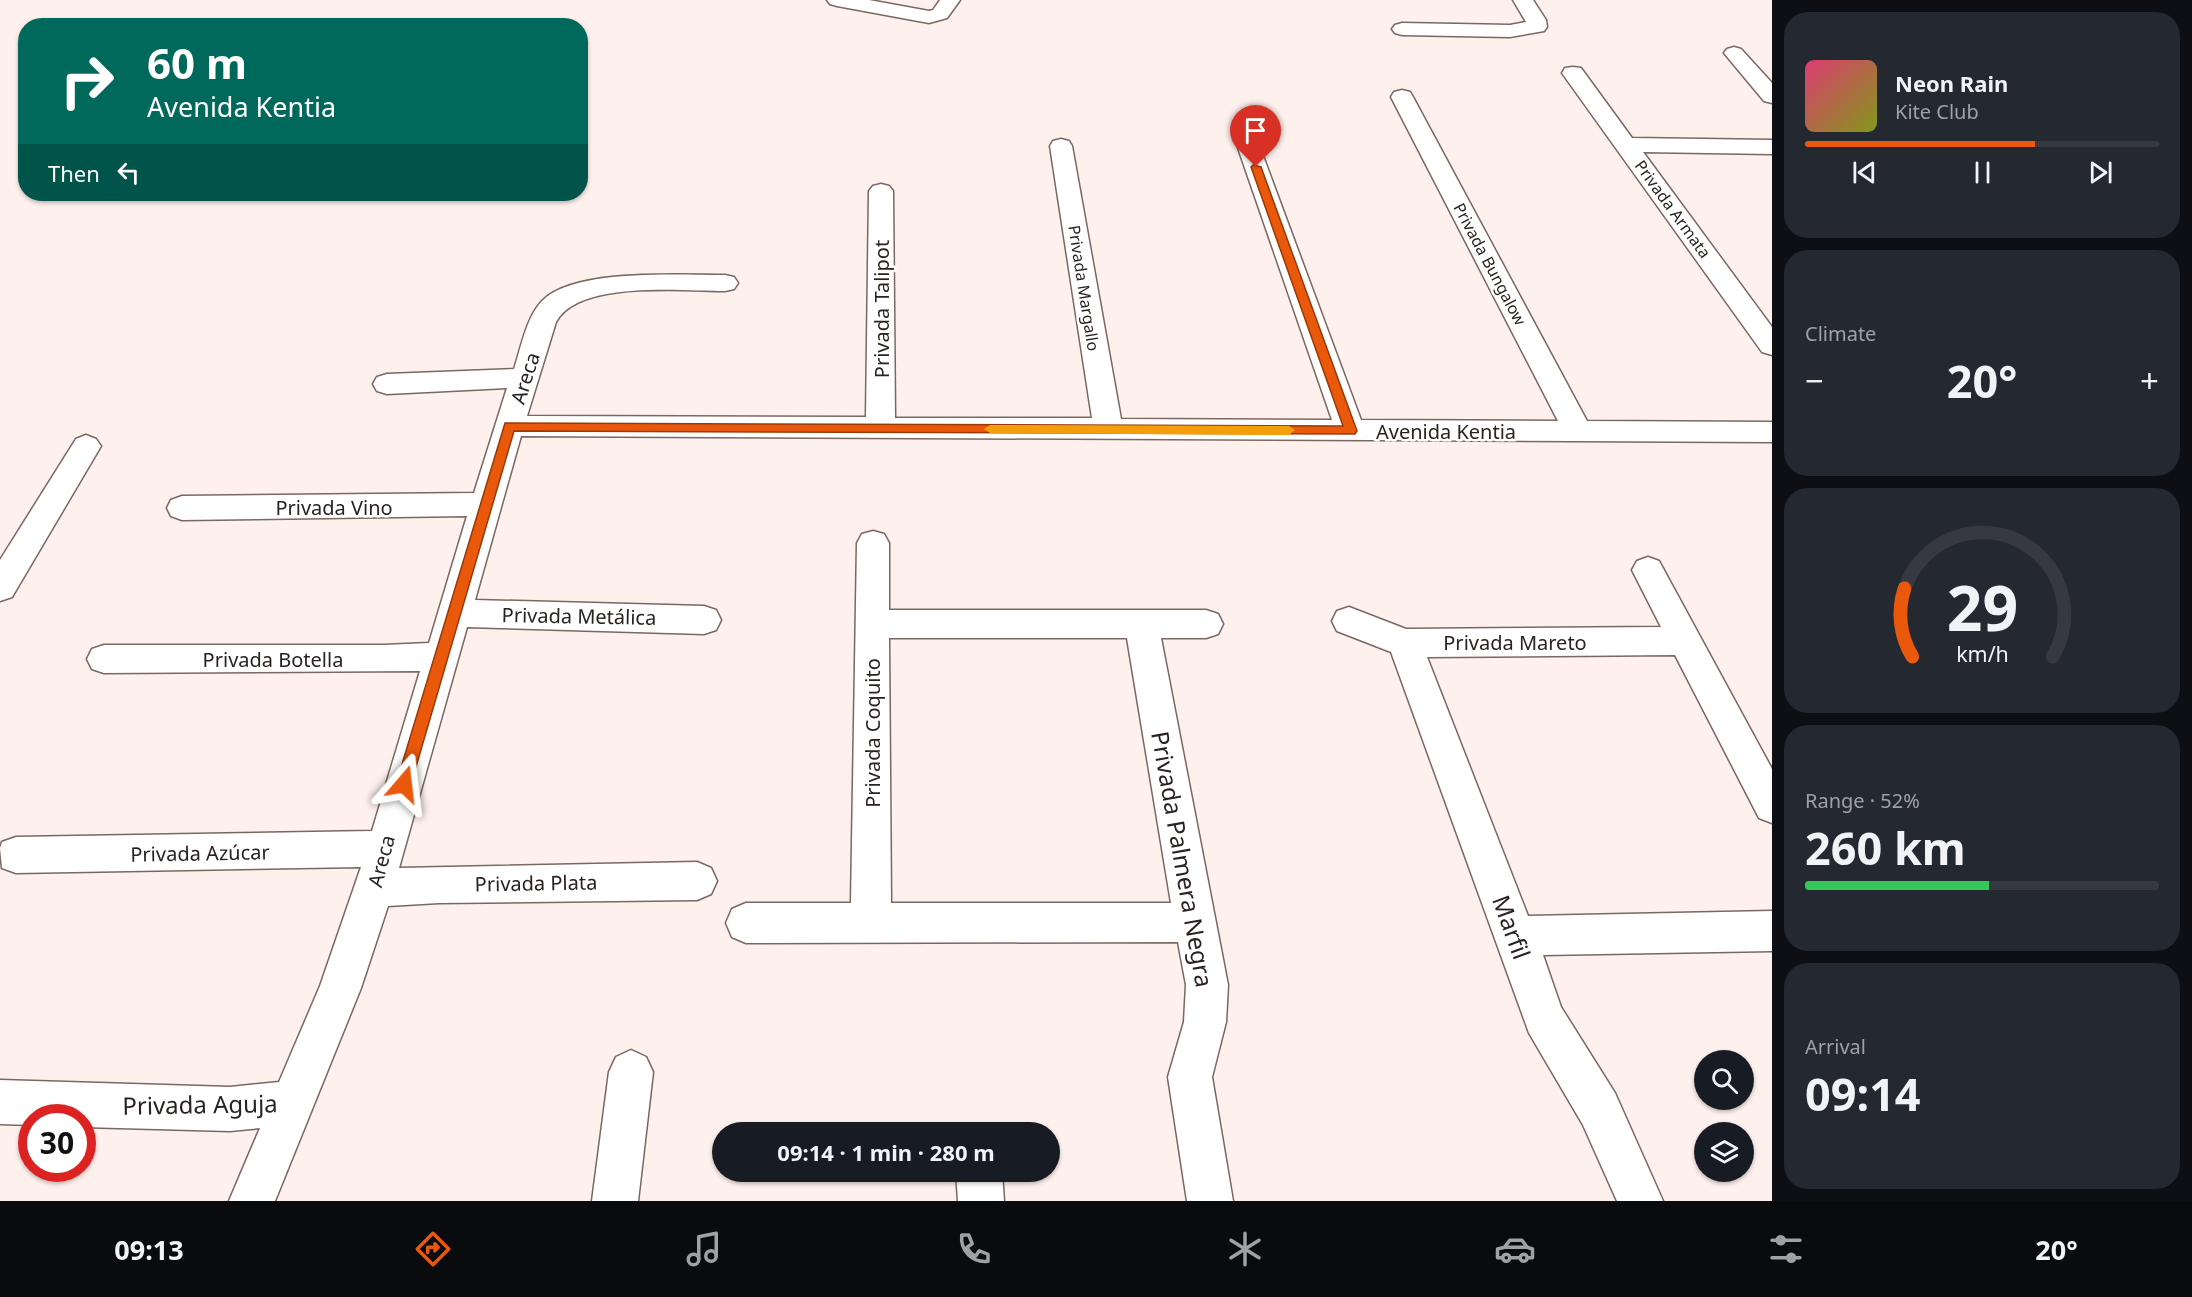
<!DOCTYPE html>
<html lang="en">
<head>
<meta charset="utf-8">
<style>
  body { margin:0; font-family:"Noto Sans",sans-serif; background:#242831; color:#f1f3f6; height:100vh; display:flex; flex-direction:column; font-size:22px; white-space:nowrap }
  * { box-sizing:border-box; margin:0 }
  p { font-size:20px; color:#9ea1a6 }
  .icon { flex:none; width:33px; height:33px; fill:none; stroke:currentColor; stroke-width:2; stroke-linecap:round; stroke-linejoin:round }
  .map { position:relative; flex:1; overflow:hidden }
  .details { display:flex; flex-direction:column; gap:12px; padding:12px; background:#0d0f14; width:420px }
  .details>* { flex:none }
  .banner { position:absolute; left:18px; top:18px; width:570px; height:183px; border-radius:24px; box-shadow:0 2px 4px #0004; background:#00695c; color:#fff; overflow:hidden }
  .buttons { position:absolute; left:1694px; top:1050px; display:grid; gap:12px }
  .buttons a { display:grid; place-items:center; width:60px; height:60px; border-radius:50%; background:#171b24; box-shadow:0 2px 4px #0004; font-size:30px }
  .speed { position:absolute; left:18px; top:1104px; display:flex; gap:12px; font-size:30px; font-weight:700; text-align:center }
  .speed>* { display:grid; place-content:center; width:78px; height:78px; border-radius:50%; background:#171b24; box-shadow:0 2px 4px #0004; line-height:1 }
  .speed .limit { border:9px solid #d22; background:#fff; color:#111 }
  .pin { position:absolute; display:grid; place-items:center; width:51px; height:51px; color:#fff; margin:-62px -26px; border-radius:50% 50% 50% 0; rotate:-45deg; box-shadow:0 0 6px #0007 }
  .pin .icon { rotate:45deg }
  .me { position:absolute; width:66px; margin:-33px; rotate:17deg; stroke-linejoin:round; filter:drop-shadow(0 0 4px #0008) }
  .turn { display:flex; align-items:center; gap:21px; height:126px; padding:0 30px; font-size:27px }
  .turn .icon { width:78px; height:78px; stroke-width:2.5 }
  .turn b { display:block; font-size:42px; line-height:51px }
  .then { display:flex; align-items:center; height:57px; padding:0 30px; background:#0003; gap:12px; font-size:22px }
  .big { font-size:45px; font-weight:700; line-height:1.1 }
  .details .tile { flex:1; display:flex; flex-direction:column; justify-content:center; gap:9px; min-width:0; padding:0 21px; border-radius:24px; background:#242831 }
  .details .dial { align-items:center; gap:0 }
  .dial svg { height:156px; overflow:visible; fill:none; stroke:#363941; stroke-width:7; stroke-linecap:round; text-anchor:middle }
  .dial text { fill:#f1f3f6; stroke:none }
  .song { display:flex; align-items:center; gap:18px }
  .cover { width:72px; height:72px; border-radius:9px; background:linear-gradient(135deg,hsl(340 70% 55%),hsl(70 70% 35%)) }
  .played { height:6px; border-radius:3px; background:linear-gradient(90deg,#ea580c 65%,#363941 65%) }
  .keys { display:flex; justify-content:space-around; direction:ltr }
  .heat { display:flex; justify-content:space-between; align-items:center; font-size:33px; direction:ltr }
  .charge { height:9px; border-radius:4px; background:linear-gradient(90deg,#34c759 52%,#363941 0) }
  .trip { position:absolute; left:712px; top:1122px; width:348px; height:60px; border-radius:30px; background:#171b24; box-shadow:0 2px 4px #0004; font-weight:700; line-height:60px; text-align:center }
  .tab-bar { display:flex; height:96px; justify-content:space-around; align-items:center; background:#090b0e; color:#9ea1a6 }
  .tab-bar .icon { width:42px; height:42px }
  .tab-bar .current { color:#ea580c }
  .tab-bar b { font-size:27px; color:#f1f3f6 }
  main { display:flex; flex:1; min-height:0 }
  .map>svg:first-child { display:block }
</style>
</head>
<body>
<main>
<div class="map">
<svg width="1772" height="1201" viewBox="0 0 1772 1201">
  <rect width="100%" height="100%" fill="#fef0ec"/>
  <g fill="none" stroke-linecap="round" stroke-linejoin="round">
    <defs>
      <path id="minor" d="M827,0H869L929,11L933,10L940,0H960L947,18L929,23L837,6L830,4Z
        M1513,0H1533L1546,20L1547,27L1544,31L1510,37L1402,35L1395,33L1392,29L1395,25L1402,23L1510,25L1526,22Z
        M1734,47L1741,49L1772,83V103L1764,101L1724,53L1727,49Z
        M1573,67L1581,68L1632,138L1772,140V154L1643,152L1772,327V355L1762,352L1562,73L1565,68Z
        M1402,90L1410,92L1413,97L1587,421L1772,422V442L521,436L475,600L704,606L716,610L721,620L716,630L704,634L467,627L399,868L697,862L711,868L717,881L711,894L697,900L439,903L388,906L361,988L275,1201H229L260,1128L230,1131L82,1127V1118H32V1125L0,1124V1080L230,1087L279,1082L320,986L361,867L16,873L2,868L0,848L2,842L16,837L372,831L420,671L104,673L92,669L87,659L92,649L104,645H384L429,643L467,516L182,520L171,516L167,508L171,500L182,496L474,493L507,388L387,394L377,391L373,384L377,377L387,374L514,369C521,348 526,318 542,301C573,268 681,275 725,275L734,277L738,283L734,289L725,291C683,291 578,280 556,322L527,416L866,417L869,191L873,186L881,184L889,186L893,191L895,418H1092L1050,146L1053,141L1061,139L1069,141L1072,146L1121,419L1332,420L1237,145L1240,140L1248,138L1256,140L1259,145L1361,420L1558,421L1391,97L1394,92Z
        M86,435L96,439L101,446L12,597L0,601V560L76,439Z
        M873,531L884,534L889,543V610H1206L1218,614L1223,624L1218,634L1206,638H1161L1228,985L1226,1022L1212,1077L1233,1201H1187L1168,1077L1184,1022L1186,985L1178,942L746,943L732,937L726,923L732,909L746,903H851L857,543L862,534ZM889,638H1127L1171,903H891Z
        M1648,557L1659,561L1772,769V823L1759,818L1675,655L1427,657L1528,916L1772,911V951L1543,955L1561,1007L1615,1093L1663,1201H1617L1583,1125L1529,1033L1391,652L1337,631L1332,621L1337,611L1349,607L1406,629L1661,627L1632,570L1637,561Z
        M631,1050L646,1057L653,1072L638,1201H592L609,1072L616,1057Z
        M956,1172H1002L1004,1201H958Z"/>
    </defs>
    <use href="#minor" stroke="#7b6762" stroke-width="3"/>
    <use href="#minor" fill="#fff" fill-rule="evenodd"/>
  </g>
  <path fill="#ea580c" stroke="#983908" stroke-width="1.5" d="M1253,165L1261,167L1357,431L1355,434L514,431L411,784L409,789L404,791L398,789L396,784L505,423L1343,426L1251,167Z"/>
  <path fill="#f59e0b" d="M990,425L1289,426L1295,430L1289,435L990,433L984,429Z"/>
  <g text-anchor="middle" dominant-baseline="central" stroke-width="5" stroke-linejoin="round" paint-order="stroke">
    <g font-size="16" fill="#2a2220" stroke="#fff">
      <text transform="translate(1673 209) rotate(54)">Privada Armata</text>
      <text transform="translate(1490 264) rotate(62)">Privada Bungalow</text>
      <text transform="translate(1084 288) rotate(81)">Privada Margallo</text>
    </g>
    <g font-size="20" fill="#2a2220" stroke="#fff">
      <text transform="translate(881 309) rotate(-90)">Privada Talipot</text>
      <text transform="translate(525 378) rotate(-72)">Areca</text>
      <text x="1446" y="431">Avenida Kentia</text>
      <text x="334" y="507">Privada Vino</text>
      <text transform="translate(579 616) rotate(1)">Privada Metálica</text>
      <text x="1515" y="642">Privada Mareto</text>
      <text x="273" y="659">Privada Botella</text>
      <text transform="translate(872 733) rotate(-90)">Privada Coquito</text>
      <text transform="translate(200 853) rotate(-1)">Privada Azúcar</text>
      <text transform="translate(381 861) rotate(-75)">Areca</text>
      <text transform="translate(536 883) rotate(-1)">Privada Plata</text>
    </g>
    <g font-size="24" fill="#2a2220" stroke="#fff">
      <text transform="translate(1183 859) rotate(80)">Privada Palmera Negra</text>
      <text transform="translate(1512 927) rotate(70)">Marfil</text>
      <text transform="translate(200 1104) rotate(-1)">Privada Aguja</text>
    </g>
  </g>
</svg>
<div class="buttons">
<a><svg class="icon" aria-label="search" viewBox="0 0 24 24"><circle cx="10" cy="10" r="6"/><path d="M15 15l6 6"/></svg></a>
<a><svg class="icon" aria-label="layers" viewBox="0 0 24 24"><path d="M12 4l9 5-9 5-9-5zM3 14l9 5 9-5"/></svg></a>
</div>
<div class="speed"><div class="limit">30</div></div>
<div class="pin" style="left:1256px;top:167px;background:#d93025"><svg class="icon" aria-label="arrive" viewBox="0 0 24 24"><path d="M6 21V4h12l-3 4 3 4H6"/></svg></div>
<svg class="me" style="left:404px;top:784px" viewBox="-20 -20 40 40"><path d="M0-17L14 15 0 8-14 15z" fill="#ea580c" stroke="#fff" stroke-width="4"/></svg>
<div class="trip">09:14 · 1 min · 280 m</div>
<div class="banner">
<div class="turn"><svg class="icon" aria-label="right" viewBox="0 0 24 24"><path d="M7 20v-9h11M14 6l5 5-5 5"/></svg><div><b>60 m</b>Avenida Kentia</div></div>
<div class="then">Then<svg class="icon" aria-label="left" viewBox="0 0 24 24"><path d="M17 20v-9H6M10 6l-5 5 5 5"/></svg></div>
</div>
</div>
<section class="details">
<div class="tile">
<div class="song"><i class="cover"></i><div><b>Neon Rain</b><p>Kite Club</p></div></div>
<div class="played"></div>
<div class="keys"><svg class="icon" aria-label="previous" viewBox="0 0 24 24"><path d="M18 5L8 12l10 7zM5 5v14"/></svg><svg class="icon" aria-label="pause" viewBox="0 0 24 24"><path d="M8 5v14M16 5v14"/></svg><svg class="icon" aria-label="next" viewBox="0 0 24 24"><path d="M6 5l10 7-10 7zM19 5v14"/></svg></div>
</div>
<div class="tile"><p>Climate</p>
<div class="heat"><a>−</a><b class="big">20°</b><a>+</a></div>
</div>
<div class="tile dial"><svg viewBox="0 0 100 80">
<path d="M14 69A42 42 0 1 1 86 69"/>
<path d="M14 69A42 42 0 0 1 10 34" stroke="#ea580c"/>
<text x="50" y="56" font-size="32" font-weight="700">29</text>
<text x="50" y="72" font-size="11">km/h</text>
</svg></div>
<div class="tile"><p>Range · 52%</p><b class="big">260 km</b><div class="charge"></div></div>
<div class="tile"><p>Arrival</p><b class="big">09:14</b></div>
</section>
</main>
<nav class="tab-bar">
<b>09:13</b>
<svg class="icon current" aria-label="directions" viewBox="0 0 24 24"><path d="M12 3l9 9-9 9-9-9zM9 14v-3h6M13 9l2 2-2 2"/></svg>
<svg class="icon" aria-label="music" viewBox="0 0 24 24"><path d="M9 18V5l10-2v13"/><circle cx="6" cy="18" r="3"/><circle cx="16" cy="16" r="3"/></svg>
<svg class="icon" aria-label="phone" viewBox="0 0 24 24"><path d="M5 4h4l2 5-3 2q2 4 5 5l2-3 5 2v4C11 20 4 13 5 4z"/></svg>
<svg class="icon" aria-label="climate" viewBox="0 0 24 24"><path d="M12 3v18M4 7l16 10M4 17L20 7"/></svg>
<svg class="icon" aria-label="car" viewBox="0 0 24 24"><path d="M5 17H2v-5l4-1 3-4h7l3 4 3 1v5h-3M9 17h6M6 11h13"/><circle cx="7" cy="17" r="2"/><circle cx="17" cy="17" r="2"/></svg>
<svg class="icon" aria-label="filters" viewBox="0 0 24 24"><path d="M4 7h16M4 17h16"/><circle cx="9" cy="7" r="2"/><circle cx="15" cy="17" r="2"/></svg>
<b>20°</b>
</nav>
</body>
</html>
